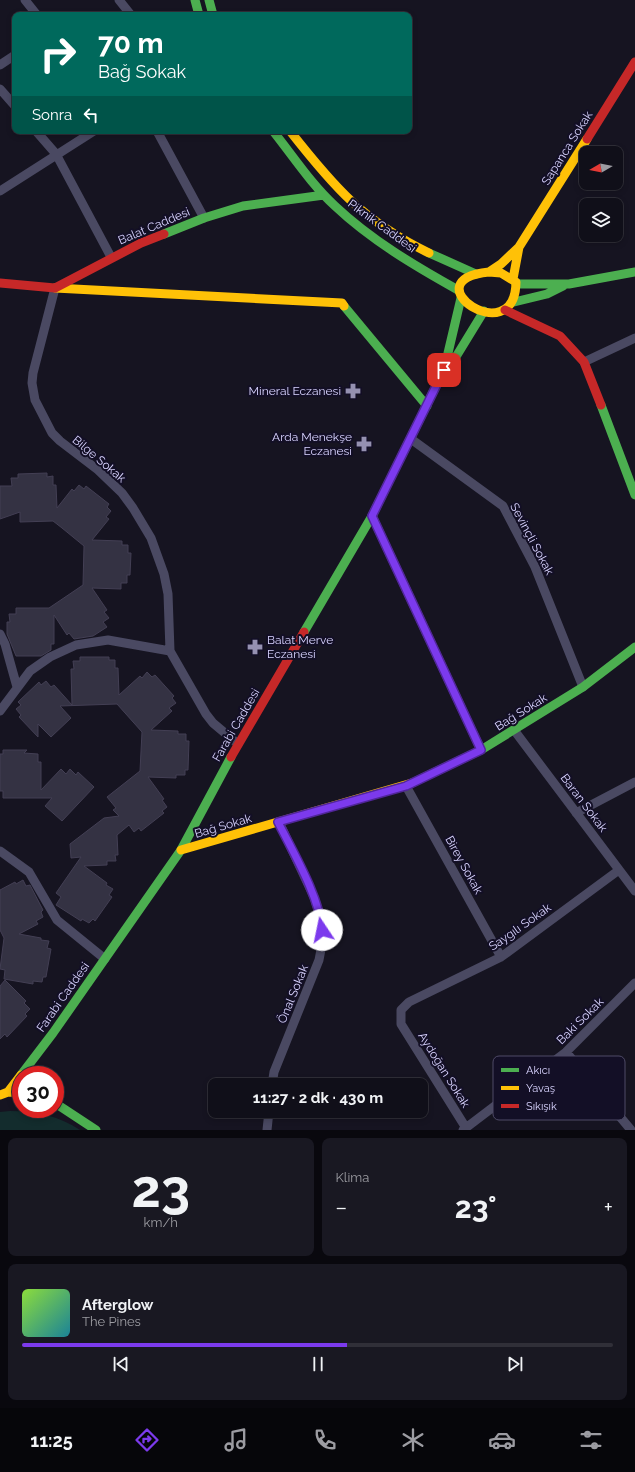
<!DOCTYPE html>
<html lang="tr">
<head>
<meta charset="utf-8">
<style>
  body { margin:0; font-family:Raleway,sans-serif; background:#191822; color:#f1f3f6; height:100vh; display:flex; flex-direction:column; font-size:15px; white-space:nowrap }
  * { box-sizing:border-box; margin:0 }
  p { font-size:13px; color:#9c9ca2 }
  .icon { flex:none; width:22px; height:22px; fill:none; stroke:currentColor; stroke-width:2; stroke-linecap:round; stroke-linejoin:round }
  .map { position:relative; height:1130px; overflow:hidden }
  .details { display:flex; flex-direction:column; gap:8px; padding:8px; background:#09080e; flex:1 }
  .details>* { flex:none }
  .top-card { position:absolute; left:12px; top:12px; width:400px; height:122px; border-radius:8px; box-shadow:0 2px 6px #0003,0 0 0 1px #302f38; background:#00695c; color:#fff; overflow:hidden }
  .needle { width:26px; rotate:260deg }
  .fabs { position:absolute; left:579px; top:146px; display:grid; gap:8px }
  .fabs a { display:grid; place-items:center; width:44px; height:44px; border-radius:8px; background:#100f19; box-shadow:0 2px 6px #0003,0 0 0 1px #302f38; font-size:20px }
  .speed { position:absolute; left:12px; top:1066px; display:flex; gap:8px; font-size:20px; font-weight:700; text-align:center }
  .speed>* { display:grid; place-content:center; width:52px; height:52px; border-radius:50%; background:#100f19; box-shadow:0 2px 6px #0003,0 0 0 1px #302f38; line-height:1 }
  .speed .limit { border:6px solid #d22; background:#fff; color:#111 }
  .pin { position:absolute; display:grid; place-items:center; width:34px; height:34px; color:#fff; margin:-17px; border-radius:8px; box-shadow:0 2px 6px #0006 }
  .me { position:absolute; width:44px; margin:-22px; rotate:349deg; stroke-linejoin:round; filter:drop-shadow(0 0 3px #0008) }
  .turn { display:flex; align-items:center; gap:14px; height:84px; padding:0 20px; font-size:18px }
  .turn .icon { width:52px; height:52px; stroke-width:2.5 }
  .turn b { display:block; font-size:28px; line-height:34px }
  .then { display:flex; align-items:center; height:38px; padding:0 20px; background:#0003; gap:8px; font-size:15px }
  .big { font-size:30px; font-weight:700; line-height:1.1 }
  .details .widget { flex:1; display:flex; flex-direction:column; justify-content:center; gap:6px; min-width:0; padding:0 14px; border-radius:8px; background:#191822 }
  .details .dial { align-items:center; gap:0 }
  .dial b { font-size:52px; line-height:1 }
  .song { display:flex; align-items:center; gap:12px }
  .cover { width:48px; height:48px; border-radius:6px; background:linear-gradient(135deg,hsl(90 70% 55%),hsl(190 70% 35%)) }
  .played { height:4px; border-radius:2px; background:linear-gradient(90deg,#7c3aed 55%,#302f38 55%) }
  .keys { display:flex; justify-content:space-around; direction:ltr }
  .heat { display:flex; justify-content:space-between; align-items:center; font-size:22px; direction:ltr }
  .details .tiles { flex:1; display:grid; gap:8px; grid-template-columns:1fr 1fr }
  .widget:last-child { grid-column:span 2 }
  .trip { position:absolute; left:208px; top:1078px; width:220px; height:40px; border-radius:8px; background:#100f19; box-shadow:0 2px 6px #0003,0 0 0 1px #302f38; font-weight:700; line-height:40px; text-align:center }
  .menu { display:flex; height:64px; justify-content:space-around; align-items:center; background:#06060a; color:#9c9ca2 }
  .menu .icon { width:28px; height:28px }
  .menu .selected { color:#7c3aed }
  .menu b { font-size:18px; color:#f1f3f6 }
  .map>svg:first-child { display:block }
</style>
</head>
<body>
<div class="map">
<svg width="635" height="1130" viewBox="0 0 635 1130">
  <rect width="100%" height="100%" fill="#161421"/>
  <path fill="#132c2d" d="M10,1111C34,1111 60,1116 80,1130H0V1112Z"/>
  <path fill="#343243" stroke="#433f54" d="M47,473V477L53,476V485H56L57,508L72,489L74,491L79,485L84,489L86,486L109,504L107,507L111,511L106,517L109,519L92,540L122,541V545H128V553H131L130,575H127V583H121V589L92,588L107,610L104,612L109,618L103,622L107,627L93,636L74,639L69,633L67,635L54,615V644H51V650L41,656H16L7,634V622H10L9,614H16V608H49L83,585L84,546L62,528L53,521L20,522V512L0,519V486H12L11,478H18V474Z
    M80,657H109V660H115V668H118L119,695L140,676L142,678L147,672L152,677L155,675L174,696L172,698L176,703L169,708L172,711L151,730L178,731V734H186V741H189L188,770H185V775H176V778L148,777L164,799L162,800L167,807L162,811L164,813L141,831L139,828L134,832L129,825L117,835L118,855H115L116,861H107V865L84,866L107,883L106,885L113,889L109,895L112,897L95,921L93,919L89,923L82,919L81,921L56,905L61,897L56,893L81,857L71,858L70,844L104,818L119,816L113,810L116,808L107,797L140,771L142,732L117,704L60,706L71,718L51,737L38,724V737L19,717L21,715L16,709L21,705L18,702L39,682L41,685L46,681L51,687L54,685L72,705L71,669H74L73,661H80Z
    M3,750H27L24,753L38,754V762H41V790L61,769L66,774L70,769L76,775L78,772L94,787L62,821L45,806L52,798H3V791H0V754H3Z
    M23,880L26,886L30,885L43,910L41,912L43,917L36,921L38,924L19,934L41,938V940L49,941L47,948L51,949L46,977H43L42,982L33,981V984L4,979L5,970L0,969L4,938L0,930V890L15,882L16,884Z
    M5,980L26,1001L24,1003L30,1009L25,1014L27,1016L7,1037L5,1034L0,1039V986Z"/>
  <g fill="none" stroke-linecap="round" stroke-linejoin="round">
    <path stroke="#4a4962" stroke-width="9" d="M25,0L37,15
      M119,0L131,15
      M0,65L15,55
      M0,89L15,106
      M36,131L56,154L111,257
      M157,131L204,218
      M0,191L94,131
      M55,288L33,373L32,383L35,400L52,433L60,441L98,470L122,493L133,508L151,538L164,574L168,594L170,651L206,714L213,723L238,744
      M584,362L635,338
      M411,439L503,506L535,567L583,687
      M372,516L481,750
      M0,634L5,644L17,687
      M0,711L30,671L50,657L76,645L108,640L170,651
      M514,730L635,891
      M406,786L501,957
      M576,813L635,782
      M0,851L29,872L57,920L105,959
      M566,1052L631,1130
      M272,1085L274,1072L319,960L323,939L322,922L314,897L279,822
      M466,1128L401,1024V1010L409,1002L501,957L619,870
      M267,1130L269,1111
      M463,1130L566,1052L635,983"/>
    <path stroke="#4caf50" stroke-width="9" d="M195,0L199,15
      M209,0L213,15
      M273,131C293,156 311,184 335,206C371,240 415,266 458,290
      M164,234L204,218L243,206L324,195
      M429,253L476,274
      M516,284H569L635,272
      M514,302L547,294L563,286
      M344,306L427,406
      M447,367L454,360L484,311
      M601,405L635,495
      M304,632L372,516L444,370L461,298
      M412,783L481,750L583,687L635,647
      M21,1075L53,1033L181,850L231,757
      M55,1103L96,1130"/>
    <path stroke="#ffc107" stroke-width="9" d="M290,131C334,187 363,221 429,253
      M489,272L501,264L519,247L587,139
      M489,272L501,273L516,282C515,353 409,280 489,272Z
      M513,279L519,247
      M55,288L342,303L344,306
      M181,850L412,783
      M8,1092L21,1093
      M0,1095L8,1092L21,1075"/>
    <path stroke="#c62828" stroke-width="9" d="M587,139L635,62
      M0,283L55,288L141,243L164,234
      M505,310L560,336L584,362L601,405
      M231,757L304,632"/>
  </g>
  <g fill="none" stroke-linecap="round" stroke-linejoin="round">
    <defs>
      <path id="route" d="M322,930C320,898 293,852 278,822L406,786L481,750L372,516L444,370"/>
    </defs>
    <use href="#route" stroke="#51269a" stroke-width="10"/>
    <use href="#route" stroke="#7c3aed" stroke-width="7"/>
  </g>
  <defs>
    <symbol id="pharmacy-bare" viewBox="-9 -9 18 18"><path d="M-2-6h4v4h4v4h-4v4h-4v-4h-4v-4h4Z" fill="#9591b1" stroke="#130f26" stroke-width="2.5" paint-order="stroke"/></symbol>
  </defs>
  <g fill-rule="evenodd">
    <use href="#pharmacy-bare" x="342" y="380" width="22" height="22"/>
    <use href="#pharmacy-bare" x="353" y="433" width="22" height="22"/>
    <use href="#pharmacy-bare" x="244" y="636" width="22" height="22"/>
  </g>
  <g text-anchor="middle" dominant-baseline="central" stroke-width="4" stroke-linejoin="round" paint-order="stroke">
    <g font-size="12" fill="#d9d4ff" stroke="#130f26">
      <text transform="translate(567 148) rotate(-58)">Sapanca Sokak</text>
      <text transform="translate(154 226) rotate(-23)">Balat Caddesi</text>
      <text transform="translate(382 226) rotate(36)">Piknik Caddesi</text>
      <text transform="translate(99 459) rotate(40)">Bilge Sokak</text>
      <text transform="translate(532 539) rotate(62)">Sevinçli Sokak</text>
      <text transform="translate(521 712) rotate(-32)">Bağ Sokak</text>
      <text transform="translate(236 725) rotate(-60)">Farabi Caddesi</text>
      <text transform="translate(584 803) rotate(53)">Baran Sokak</text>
      <text transform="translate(223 826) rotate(-16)">Bağ Sokak</text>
      <text transform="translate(464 865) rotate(61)">Birey Sokak</text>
      <text transform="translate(520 927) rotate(-35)">Saygılı Sokak</text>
      <text transform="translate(293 994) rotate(-68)">Önal Sokak</text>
      <text transform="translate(63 997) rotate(-55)">Farabi Caddesi</text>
      <text transform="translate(580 1021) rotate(-45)">Baki Sokak</text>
      <text transform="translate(444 1070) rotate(58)">Aydoğan Sokak</text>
    </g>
    <g font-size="12" fill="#d9d4ff" stroke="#130f26" text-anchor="end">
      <text x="341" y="391">Mineral Eczanesi</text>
      <text x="352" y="437">Arda Menekşe<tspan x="352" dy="14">Eczanesi</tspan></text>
      <text x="267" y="640" text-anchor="start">Balat Merve<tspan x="267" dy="14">Eczanesi</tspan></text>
    </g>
  </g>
  <rect x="493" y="1056" width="132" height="64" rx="6" fill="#130f26" stroke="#4e4a67" stroke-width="1"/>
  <rect x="501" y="1068" width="18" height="4" fill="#4caf50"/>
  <rect x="501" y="1086" width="18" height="4" fill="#ffc107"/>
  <rect x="501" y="1104" width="18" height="4" fill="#c62828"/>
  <g font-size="11" fill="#d9d4ff">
    <text x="526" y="1074">Akıcı</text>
    <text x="526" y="1092">Yavaş</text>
    <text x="526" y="1110">Sıkışık</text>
  </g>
</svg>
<div class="fabs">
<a><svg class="needle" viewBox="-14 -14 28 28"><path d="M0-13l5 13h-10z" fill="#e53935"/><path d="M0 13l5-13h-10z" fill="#9c9ca2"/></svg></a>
<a><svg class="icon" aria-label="layers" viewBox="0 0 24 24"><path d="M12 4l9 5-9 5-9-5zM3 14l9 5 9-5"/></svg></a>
</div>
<div class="speed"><div class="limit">30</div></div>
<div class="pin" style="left:444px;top:370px;background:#d93025"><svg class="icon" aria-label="arrive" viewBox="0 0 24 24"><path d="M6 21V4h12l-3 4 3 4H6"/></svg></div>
<svg class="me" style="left:322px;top:930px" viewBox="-20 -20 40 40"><circle r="19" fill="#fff"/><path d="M0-13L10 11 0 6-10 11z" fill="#7c3aed"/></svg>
<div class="trip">11:27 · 2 dk · 430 m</div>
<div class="top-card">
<div class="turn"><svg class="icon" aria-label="right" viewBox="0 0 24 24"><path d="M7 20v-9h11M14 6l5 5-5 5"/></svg><div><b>70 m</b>Bağ Sokak</div></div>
<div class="then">Sonra<svg class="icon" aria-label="left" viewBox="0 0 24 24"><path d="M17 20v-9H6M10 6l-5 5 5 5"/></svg></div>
</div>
</div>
<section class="details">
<div class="tiles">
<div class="widget dial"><b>23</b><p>km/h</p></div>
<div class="widget"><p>Klima</p>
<div class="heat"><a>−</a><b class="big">23°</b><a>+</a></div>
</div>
<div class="widget">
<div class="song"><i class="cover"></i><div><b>Afterglow</b><p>The Pines</p></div></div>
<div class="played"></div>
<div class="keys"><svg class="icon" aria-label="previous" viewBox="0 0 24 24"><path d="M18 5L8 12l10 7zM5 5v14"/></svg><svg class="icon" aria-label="pause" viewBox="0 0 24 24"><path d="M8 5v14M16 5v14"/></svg><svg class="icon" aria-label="next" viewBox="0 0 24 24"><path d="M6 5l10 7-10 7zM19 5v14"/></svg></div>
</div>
</div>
</section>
<nav class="menu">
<b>11:25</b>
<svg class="icon selected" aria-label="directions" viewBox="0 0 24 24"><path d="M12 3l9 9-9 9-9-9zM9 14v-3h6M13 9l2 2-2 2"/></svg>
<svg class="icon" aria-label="music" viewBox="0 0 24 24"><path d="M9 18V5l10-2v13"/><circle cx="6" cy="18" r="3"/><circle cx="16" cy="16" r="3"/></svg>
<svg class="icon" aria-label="phone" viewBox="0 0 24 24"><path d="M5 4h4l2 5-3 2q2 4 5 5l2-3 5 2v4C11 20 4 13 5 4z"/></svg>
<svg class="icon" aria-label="climate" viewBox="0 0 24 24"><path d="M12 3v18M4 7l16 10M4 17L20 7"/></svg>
<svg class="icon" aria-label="car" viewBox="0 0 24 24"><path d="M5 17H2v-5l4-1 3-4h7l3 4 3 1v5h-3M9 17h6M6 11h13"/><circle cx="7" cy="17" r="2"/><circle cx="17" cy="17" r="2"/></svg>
<svg class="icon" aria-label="filters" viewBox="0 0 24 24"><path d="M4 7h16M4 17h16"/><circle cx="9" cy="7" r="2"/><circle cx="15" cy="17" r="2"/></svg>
</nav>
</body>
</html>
